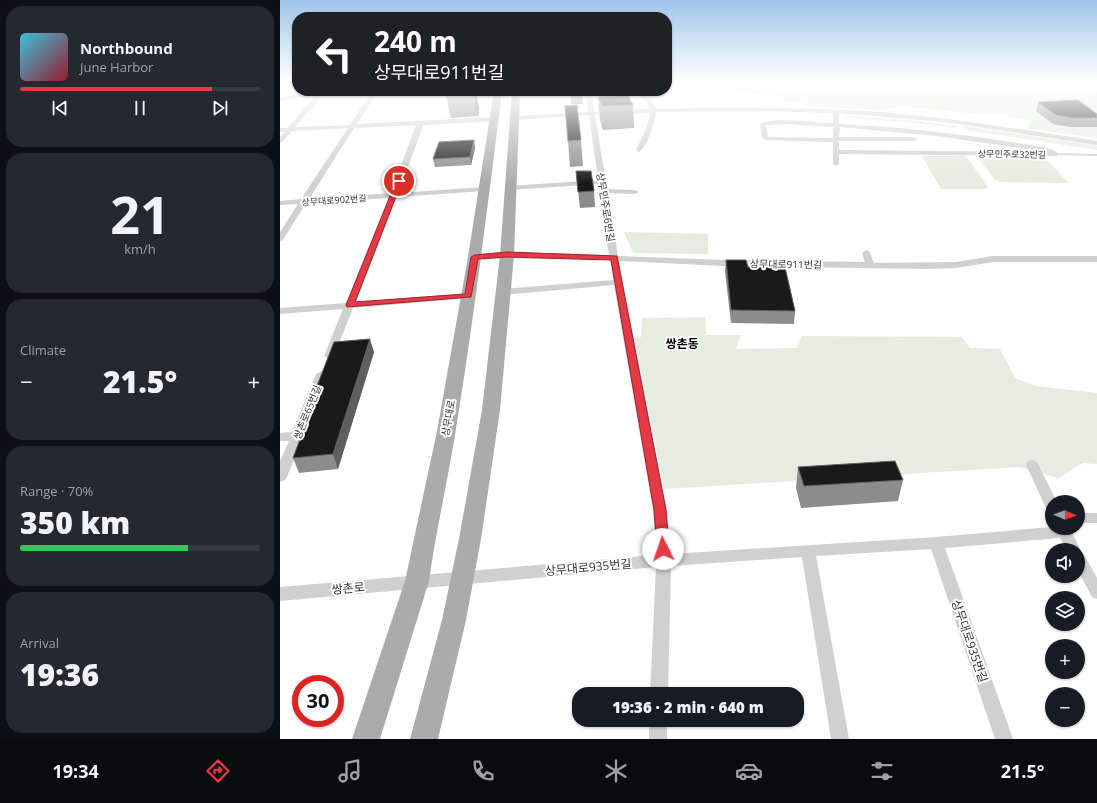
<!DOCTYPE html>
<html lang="en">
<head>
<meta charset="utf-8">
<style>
  body { margin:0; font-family:"Open Sans","Noto Sans KR",sans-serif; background:#242831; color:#f1f3f6; height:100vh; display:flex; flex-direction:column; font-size:15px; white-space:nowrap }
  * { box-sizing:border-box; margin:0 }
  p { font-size:13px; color:#9ea1a6 }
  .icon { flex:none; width:22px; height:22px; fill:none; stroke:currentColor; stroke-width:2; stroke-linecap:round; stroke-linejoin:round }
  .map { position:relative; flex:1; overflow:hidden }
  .sheet { display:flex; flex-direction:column; gap:6px; padding:6px; background:#0d0f14; width:280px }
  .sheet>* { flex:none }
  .banner { position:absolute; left:12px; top:12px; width:380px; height:84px; border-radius:16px; box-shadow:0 1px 3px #0004; background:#202124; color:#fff; overflow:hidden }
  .needle { width:26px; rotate:92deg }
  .fabs { position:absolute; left:765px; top:495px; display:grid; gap:8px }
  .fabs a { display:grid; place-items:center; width:40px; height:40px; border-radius:50%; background:#171b24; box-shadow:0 1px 3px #0004; font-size:20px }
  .speed { position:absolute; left:12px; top:675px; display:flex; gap:8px; font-size:20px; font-weight:700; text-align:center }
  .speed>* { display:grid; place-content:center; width:52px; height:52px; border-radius:50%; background:#171b24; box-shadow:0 1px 3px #0004; line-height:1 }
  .speed .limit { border:6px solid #d22; background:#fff; color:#111 }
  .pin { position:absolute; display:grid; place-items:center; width:34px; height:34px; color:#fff; margin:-17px; border:2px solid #fff; border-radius:50%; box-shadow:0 1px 4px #0007 }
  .me { position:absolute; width:44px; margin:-22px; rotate:356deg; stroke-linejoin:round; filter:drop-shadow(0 0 3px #0008) }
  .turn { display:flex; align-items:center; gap:14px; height:84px; padding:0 16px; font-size:18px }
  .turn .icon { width:52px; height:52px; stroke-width:2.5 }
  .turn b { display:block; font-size:28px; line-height:34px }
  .big { font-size:30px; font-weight:800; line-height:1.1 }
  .sheet .widget { flex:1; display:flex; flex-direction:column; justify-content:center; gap:6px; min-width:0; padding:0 14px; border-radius:16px; background:#242831 }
  .sheet .dial { align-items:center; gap:0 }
  .dial b { font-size:52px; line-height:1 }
  .song { display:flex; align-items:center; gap:12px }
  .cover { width:48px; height:48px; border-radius:6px; background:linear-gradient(135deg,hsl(190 70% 55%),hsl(350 70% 35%)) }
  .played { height:4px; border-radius:2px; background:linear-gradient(90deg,#e63946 80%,#363941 80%) }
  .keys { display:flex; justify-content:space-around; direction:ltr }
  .heat { display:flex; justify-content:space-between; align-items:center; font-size:22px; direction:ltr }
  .charge { height:6px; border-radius:3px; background:linear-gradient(90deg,#34c759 70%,#363941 0) }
  .trip { position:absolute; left:292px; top:687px; width:232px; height:40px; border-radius:16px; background:#171b24; box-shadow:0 1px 3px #0004; font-weight:800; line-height:40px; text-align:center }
  .dock { display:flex; height:64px; justify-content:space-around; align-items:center; background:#090b0e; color:#9ea1a6 }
  .dock .icon { width:28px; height:28px }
  .dock .current { color:#e63946 }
  .dock b { font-size:18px; color:#f1f3f6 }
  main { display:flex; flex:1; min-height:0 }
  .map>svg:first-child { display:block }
</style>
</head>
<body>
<main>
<section class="sheet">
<div class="widget">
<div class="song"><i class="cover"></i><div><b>Northbound</b><p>June Harbor</p></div></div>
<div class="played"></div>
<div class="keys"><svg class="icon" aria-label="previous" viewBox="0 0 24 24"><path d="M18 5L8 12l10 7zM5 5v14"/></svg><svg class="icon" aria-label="pause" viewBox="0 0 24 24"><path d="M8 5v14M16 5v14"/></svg><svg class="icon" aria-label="next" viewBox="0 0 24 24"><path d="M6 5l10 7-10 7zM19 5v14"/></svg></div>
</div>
<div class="widget dial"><b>21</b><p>km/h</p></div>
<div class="widget"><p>Climate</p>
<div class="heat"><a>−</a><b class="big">21.5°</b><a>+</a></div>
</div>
<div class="widget"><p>Range · 70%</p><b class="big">350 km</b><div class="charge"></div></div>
<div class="widget"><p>Arrival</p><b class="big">19:36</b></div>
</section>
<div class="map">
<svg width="817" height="739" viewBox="0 0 817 739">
  <rect width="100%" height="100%" fill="#fff"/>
  <path fill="#e6ecdf" d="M449,81H817V138L747,128L751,121L721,114L707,115L623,106L598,110L523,106L522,102L502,101L504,97L453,91V82Z
    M571,116L636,121L677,126L676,128L635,123L567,118L566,117Z
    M685,126L812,145L817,146V150L684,130Z
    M642,156H686L708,187L707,189H661Z
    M699,159L767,160L789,183L721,182L715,180Z
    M344,232L428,234V254L353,253Z
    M425,317L426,335H461L456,349L517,348L522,336L682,337L690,348L720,349L735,378L756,386L817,393V464L803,463L778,478L739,467L384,489L354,337H361L362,318Z"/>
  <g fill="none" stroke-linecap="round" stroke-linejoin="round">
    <path fill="#d0d0d0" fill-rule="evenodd" d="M774,153L817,154V156L776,155L774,154Z"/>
    <path fill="#d0d0d0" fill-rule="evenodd" d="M17,82V86L0,87V83Z
      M40,91H59L43,95L15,127L70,125L92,91H98L77,124L215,117L218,119L215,121L143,125L119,193L204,187L208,189L204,191L117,197L76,302L188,293L193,296L191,298L73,308L54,356L49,359L44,356L63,309L0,314V308L66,303L110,198L26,203L3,240L0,241V232L18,204L0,205V201L21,199L68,128L12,131L2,142L0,143V137L5,132H0V128H8L36,95L0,101V97ZM136,125L111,193L29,199L74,128Z
      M305,91H311L314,112L322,113L315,115L327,189L355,190L359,192L355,194L328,193L338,256L445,260L585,262L582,253L586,250L589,251L594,263L676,262L713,256H817V262H713L676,268L647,269L445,266L339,261L387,510L391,554L656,537L772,527L791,528V531L801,550L800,552L803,553L817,578V599L812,597L798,571V550H787L780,538L665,548L733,739H715L651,549L536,556L569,739H551L522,557L391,566L388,694H370L376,567L0,601V587L376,555L373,510L334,285L223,295L218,292L223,289L333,280L330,260L227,258L195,260L191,257L195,254L227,252L329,255L319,184L229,190L225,188L229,186L318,180L309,115L234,120L231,118L234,116L308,112Z
      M358,91H364L373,102L376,109C451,107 525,107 600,112C673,118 745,130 817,141V145L664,122L559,113V124C628,127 695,136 763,147L773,150L779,154L776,156L559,154V164L556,166L553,164V142L485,140L482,138L480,124C492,116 537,123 553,123V113L484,111L376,112C375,122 367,148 359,152L356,150L367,127L370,113L338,114L335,112L338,110L370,109L368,104ZM508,124L553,127V138L488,137L486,125ZM560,127L657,136L767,152L562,150L559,149V141H634L637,139L634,137H559Z
      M42,371L48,374L7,477L5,480L0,482V461L9,441H0V433L12,432L36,374Z
      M752,460L757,462L777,502H772V511L767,510L746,465L747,462Z
      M798,513H817V523H798Z
      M369,720H387V739H369Z"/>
    <path fill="#ababab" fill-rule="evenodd" d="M214,91H222C208,204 194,317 176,429C168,480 156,530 149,581L100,739H72L125,581L157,431L188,257Z
      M232,91H240L234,255L220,410L201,539L186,620L158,739H130L162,620L179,539L202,410L220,255Z"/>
  </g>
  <path fill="#8c8c8c" d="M165,91H196L199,108L198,116L171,118Z
    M290,91H302L303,104H291Z
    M318,97L353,105L354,128L323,130L320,120Z
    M758,102L817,114V127H790L773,124L756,111Z
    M194,140L195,148L191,165L155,167L153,159Z
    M301,140L303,166L290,167L288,141Z
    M296,171L314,191L315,207L300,208Z
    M446,260L468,267L515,311L514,324L451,323L445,272Z
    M94,352L58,469L19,473L13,458L37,395L35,391Z
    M518,467L623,480L618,501L521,508L516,488Z"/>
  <path fill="#5f5f5f" d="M193,91H196L199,108L198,116Z
    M194,140L195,148L191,165L190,157Z
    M90,339L94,352L58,469L53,454Z"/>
  <path fill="#1a1a1a" stroke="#5f5f5f" d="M348,95L353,105L322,106L318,97Z
    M798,100L817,114V118H793L776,115L758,102Z
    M297,105L301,140L288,141L285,106Z
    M194,140L190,157L153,159L159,142Z
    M296,171H311L314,191L298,192Z
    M446,260H466L468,267H505L515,311L451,310Z
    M90,339L53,454L13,458L38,391H35L54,342Z
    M615,461L623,480L524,486L518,467Z"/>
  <linearGradient id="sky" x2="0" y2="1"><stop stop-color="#9ec6ea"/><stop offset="0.44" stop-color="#fff"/><stop offset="1" stop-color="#fff" stop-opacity="0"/></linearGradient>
  <rect width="817" height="184" fill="url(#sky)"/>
  <path fill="#e63946" stroke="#96252e" d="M119,179L122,181L75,302L185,294L191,257L195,255L227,252L337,256L386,510L389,549L387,552L383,554L378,552L377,549L374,510L331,260L227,257L198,259L191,297L67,307L66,305L116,181Z"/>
  <g text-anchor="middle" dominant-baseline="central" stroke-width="4" stroke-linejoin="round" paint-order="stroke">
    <g font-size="9" fill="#333" stroke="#fff">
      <text transform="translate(732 154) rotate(1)">상무민주로32번길</text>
      <text transform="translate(54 200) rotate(-4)">상무대로902번길</text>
    </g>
    <g font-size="10" fill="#333" stroke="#fff">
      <text transform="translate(326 207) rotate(81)">상무민주로6번길</text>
      <text transform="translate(506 264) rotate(1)">상무대로911번길</text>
      <text transform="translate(27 412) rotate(-68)">쌍촌로65번길</text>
      <text transform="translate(168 418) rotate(-80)">상무대로</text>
    </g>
    <g font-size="12" font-weight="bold" fill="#000" stroke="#fff">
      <text x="402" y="343">쌍촌동</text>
    </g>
    <g font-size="12" fill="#333" stroke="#fff">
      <text transform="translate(308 567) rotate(-5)">상무대로935번길</text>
      <text transform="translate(68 588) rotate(-5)">쌍촌로</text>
      <text transform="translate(690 641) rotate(71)">상무대로935번길</text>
    </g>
  </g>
</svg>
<div class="fabs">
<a><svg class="needle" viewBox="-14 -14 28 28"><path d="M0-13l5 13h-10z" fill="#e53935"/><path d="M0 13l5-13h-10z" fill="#9ea1a6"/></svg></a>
<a><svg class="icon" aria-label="sound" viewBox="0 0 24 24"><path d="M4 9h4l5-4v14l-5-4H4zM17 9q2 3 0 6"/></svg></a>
<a><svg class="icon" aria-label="layers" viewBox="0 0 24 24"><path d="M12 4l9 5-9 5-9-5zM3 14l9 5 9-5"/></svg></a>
<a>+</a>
<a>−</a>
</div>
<div class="speed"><div class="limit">30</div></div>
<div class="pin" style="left:119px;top:181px;background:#d93025"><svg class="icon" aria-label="arrive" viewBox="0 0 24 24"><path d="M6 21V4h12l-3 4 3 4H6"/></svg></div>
<svg class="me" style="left:383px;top:549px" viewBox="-20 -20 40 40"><circle r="19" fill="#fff"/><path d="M0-13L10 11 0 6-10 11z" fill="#e63946"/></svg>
<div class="trip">19:36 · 2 min · 640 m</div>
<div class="banner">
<div class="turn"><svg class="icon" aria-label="left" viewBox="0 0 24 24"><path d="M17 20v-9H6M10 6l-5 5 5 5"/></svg><div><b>240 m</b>상무대로911번길</div></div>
</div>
</div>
</main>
<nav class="dock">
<b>19:34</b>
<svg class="icon current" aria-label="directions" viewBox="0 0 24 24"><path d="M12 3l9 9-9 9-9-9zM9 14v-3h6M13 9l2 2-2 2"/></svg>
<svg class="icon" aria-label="music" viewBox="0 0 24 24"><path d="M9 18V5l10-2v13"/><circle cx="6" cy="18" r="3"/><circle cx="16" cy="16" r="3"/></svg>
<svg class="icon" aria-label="phone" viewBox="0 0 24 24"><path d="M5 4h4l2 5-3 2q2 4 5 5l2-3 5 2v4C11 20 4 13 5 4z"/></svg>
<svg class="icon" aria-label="climate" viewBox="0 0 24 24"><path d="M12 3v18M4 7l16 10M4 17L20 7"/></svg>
<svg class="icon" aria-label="car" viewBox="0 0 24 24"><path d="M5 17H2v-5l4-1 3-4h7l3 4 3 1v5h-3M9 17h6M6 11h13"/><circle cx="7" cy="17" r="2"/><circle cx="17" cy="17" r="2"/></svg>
<svg class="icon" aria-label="filters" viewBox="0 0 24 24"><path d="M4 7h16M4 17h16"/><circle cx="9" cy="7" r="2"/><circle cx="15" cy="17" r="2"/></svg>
<b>21.5°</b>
</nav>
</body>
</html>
